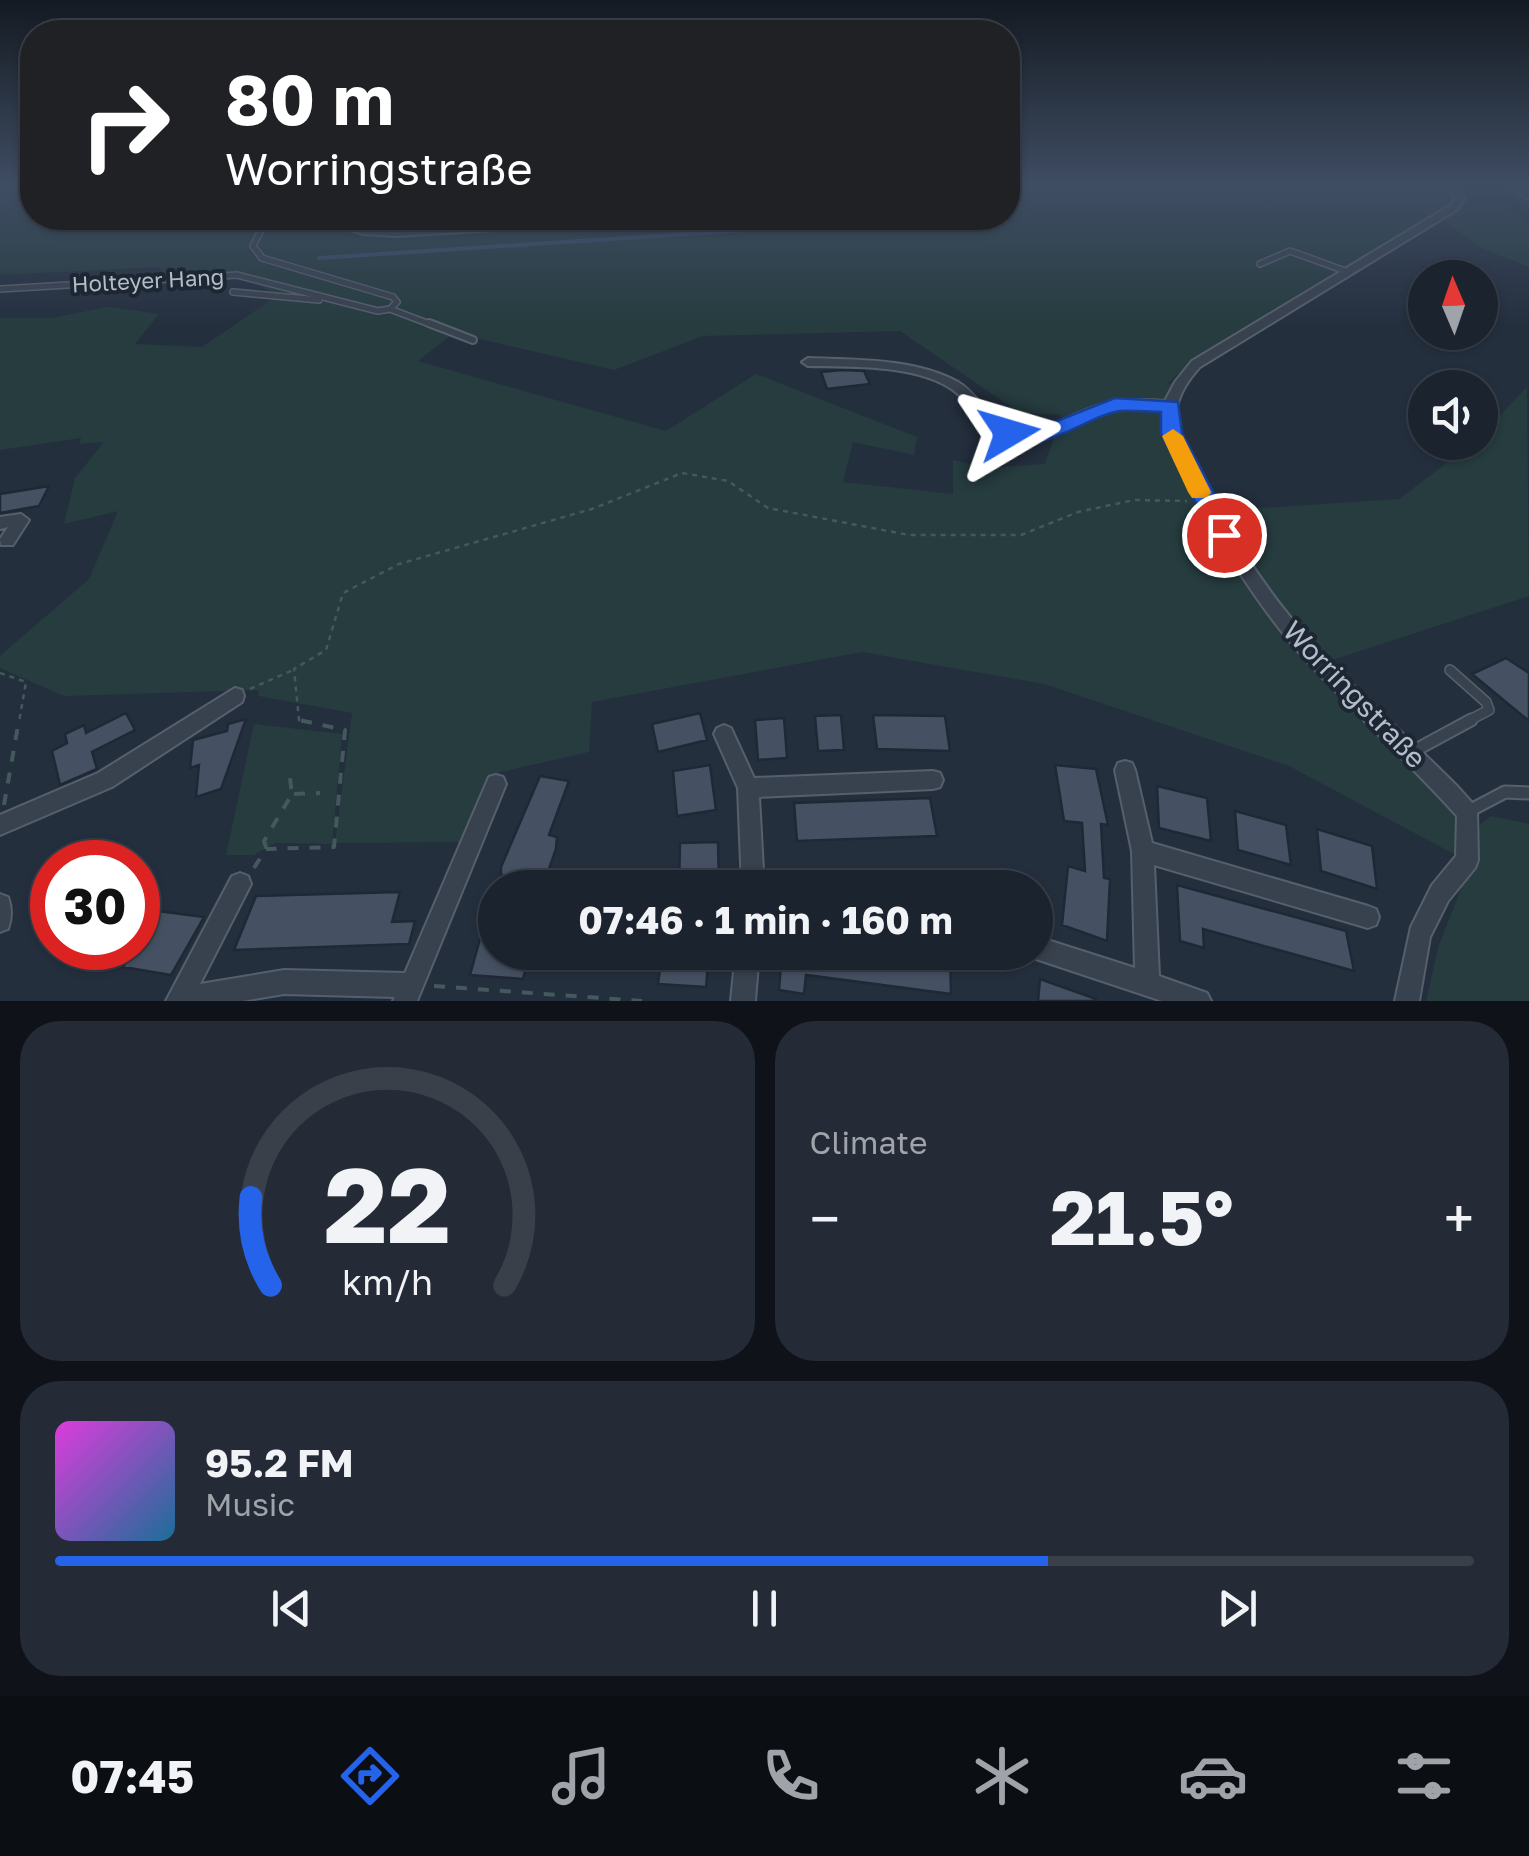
<!DOCTYPE html>
<html lang="en">
<head>
<meta charset="utf-8">
<style>
  body { margin:0; font-family:"Golos Text",sans-serif; background:#242b36; color:#f1f3f6; height:100vh; display:flex; flex-direction:column; font-size:38px; white-space:nowrap }
  * { box-sizing:border-box; margin:0 }
  p { font-size:32px; color:#a0a4aa }
  .icon { flex:none; width:55px; height:55px; fill:none; stroke:currentColor; stroke-width:2; stroke-linecap:round; stroke-linejoin:round }
  .map { position:relative; height:1001px; overflow:hidden }
  .sheet { display:flex; flex-direction:column; gap:20px; padding:20px; background:#0f1319; flex:1 }
  .sheet>* { flex:none }
  .top-card { position:absolute; left:20px; top:20px; width:1000px; height:210px; border-radius:40px; box-shadow:0 2px 8px #0004,0 0 0 2px #39404a; background:#202124; color:#fff; overflow:hidden }
  .needle { width:65px; rotate:358deg }
  .tools { position:absolute; left:1408px; top:260px; display:grid; gap:20px }
  .tools a { display:grid; place-items:center; width:90px; height:90px; border-radius:50%; background:#1b232e; box-shadow:0 2px 8px #0004,0 0 0 2px #39404a; font-size:50px }
  .speed { position:absolute; left:30px; top:840px; display:flex; gap:20px; font-size:50px; font-weight:700; text-align:center }
  .speed>* { display:grid; place-content:center; width:130px; height:130px; border-radius:50%; background:#1b232e; box-shadow:0 2px 8px #0004,0 0 0 2px #39404a; line-height:1 }
  .speed .limit { border:15px solid #d22; background:#fff; color:#111 }
  .pin { position:absolute; display:grid; place-items:center; width:85px; height:85px; color:#fff; margin:-42px; border:5px solid #fff; border-radius:50%; box-shadow:0 2px 10px #0007 }
  .me { position:absolute; width:110px; margin:-55px; rotate:83deg; stroke-linejoin:round; filter:drop-shadow(0 0 8px #0008) }
  .turn { display:flex; align-items:center; gap:35px; height:210px; padding:0 40px; font-size:45px }
  .turn .icon { width:130px; height:130px; stroke-width:2.5 }
  .turn b { display:block; font-size:70px; line-height:85px }
  .big { font-size:75px; font-weight:700; line-height:1.1 }
  .sheet .tile { flex:1; display:flex; flex-direction:column; justify-content:center; gap:15px; min-width:0; padding:0 35px; border-radius:40px; background:#242b36 }
  .sheet .dial { align-items:center; gap:0 }
  .dial svg { height:260px; overflow:visible; fill:none; stroke:#39404a; stroke-width:7; stroke-linecap:round; text-anchor:middle }
  .dial text { fill:#f1f3f6; stroke:none }
  .song { display:flex; align-items:center; gap:30px }
  .cover { width:120px; height:120px; border-radius:15px; background:linear-gradient(135deg,hsl(300 70% 55%),hsl(200 70% 35%)) }
  .played { height:10px; border-radius:5px; background:linear-gradient(90deg,#2563eb 70%,#39404a 70%) }
  .keys { display:flex; justify-content:space-around; direction:ltr }
  .heat { display:flex; justify-content:space-between; align-items:center; font-size:55px; direction:ltr }
  .sheet .tiles { flex:1; display:grid; gap:20px; grid-template-columns:1fr 1fr }
  .tile:last-child { grid-column:span 2 }
  .trip { position:absolute; left:478px; top:870px; width:575px; height:100px; border-radius:50px; background:#1b232e; box-shadow:0 2px 8px #0004,0 0 0 2px #39404a; font-weight:700; line-height:100px; text-align:center }
  .dock { display:flex; height:160px; justify-content:space-around; align-items:center; background:#0b0e12; color:#a0a4aa }
  .dock .icon { width:70px; height:70px }
  .dock .on { color:#2563eb }
  .dock b { font-size:45px; color:#f1f3f6 }
  .map>svg:first-child { display:block }
</style>
</head>
<body>
<div class="map">
<svg width="1529" height="1001" viewBox="0 0 1529 1001">
  <rect width="100%" height="100%" fill="#242f3e"/>
  <path fill="#263c3f" fill-rule="evenodd" d="M15,186H32V218H314L361,233L449,232L670,218H1008V186H1450L1458,198L1454,206L1188,365L1166,385L1177,380L1165,414L1240,568L1446,791L1465,831V860L1289,766L1044,684L862,652L592,702L589,752L492,774L464,842L335,843L352,713L259,696L258,690L64,696L0,668V656L89,579L118,511L64,524L75,478L104,442L80,444L81,438L0,450V318H51L108,307L159,314L135,344L202,347L277,296L240,274L165,275L159,267L0,275V191ZM900,331L1020,413L1062,415L1045,464L987,468L953,460V494L843,482L853,442L914,455L917,437L756,374L666,431L418,361L454,333L614,370L703,336Z
    M1506,206L1529,222V267L1479,247L1441,218L1457,207Z
    M323,218H627L398,231L365,230Z
    M1527,387L1529,596L1326,662L1272,605L1216,511L1399,499L1473,443L1480,442V436Z
    M254,724L342,734L332,844L275,843L254,855H226Z
    M1491,816L1529,824V1001H1426L1439,945L1471,863V832Z"/>
  <g fill="none" stroke-linecap="round" stroke-linejoin="round">
    <path stroke="#394c67" stroke-width="4" d="M319,258L935,218"/>
  </g>
  <path fill="#455162" stroke="#1f2835" stroke-width="2.5" d="M842,370L864,371L870,384L827,389L821,372Z
    M49,486L39,506L0,513V494Z
    M1506,658L1529,673V721L1472,674Z
    M126,713L135,730L92,752L97,769L60,785L52,751L67,743L65,734L84,725L86,733Z
    M700,713L707,740L658,752L652,724Z
    M841,715L844,750L818,751L815,716Z
    M873,715L945,716L950,751L877,749Z
    M784,718L787,758L758,760L755,720Z
    M246,719L221,789L196,797L199,765L190,768L193,740L227,731L228,724Z
    M710,765L716,810L677,816L673,771Z
    M1055,765L1096,769L1108,825L1101,824L1104,878L1110,879L1107,941L1062,925L1068,866L1085,871L1082,823L1064,821Z
    M540,776L569,781L549,835L557,837L556,849L544,883L529,880L527,886L512,884L515,878L501,875V867Z
    M1157,786L1207,798L1211,841L1159,828Z
    M930,798L937,836L797,841L794,803Z
    M1235,811L1286,825L1291,865L1238,850Z
    M1317,829L1372,846L1377,889L1321,871Z
    M718,842L719,888H679L680,843Z
    M1177,885L1346,931L1354,971L1203,929L1204,948L1180,941Z
    M400,892L392,922L415,921L409,944L234,950L256,896Z
    M491,899L495,900V952H530L523,979L470,975Z
    M158,911L204,917L171,975L123,967Z
    M662,952H709L706,987L658,984Z
    M782,952H950L951,994L806,975L804,994L779,990Z
    M1040,979L1096,999V1001H1038Z"/>
  <g fill="none" stroke-linecap="round" stroke-linejoin="round">
    <defs>
      <path id="service-far3" d="M267,218L253,246L262,258L393,297L397,302L390,309
        M1260,264L1290,251L1348,272
        M0,289L237,275L378,311L390,309L435,326
        M233,292L319,300"/>
      <path id="service-far2" d="M429,323L473,340"/>
      <path id="service-far1" d="M1450,670L1486,702L1489,710L1466,722"/>
      <path id="service" d="M1412,752L1471,720
        M1467,812L1505,792L1529,793"/>
      <path id="minor" d="M0,186H12L0,191Z
        M1447,186H1457L1465,198L1458,209L1200,367C1188,380 1178,395 1176,413C1174,440 1193,467 1206,490C1236,543 1269,595 1310,640C1356,692 1408,737 1457,786L1474,805L1477,812L1478,860L1475,868L1448,901L1430,937L1419,1001H1395L1411,927L1432,885L1456,856L1457,816C1405,758 1347,707 1296,649C1256,602 1223,549 1194,495C1180,468 1160,441 1163,409C1145,408 1126,406 1109,411C1077,419 1047,445 1012,438C985,432 974,405 953,390C916,364 851,367 808,366L802,362L808,358C857,360 914,358 958,382C979,394 991,426 1017,430C1045,434 1071,414 1097,406C1119,399 1142,399 1165,401L1175,382L1192,361L1451,205L1455,198Z
        M1507,186H1519L1529,193V200Z
        M313,218H327L364,228L396,230L605,218H652L647,221L396,236L363,234Z
        M21,514L29,520L13,545H1L0,539L8,527L0,529V517Z
        M235,688L242,690L244,696L242,702L112,787L0,835V815L98,773Z
        M724,725L731,728L754,778L933,771L940,773L943,780L940,787L933,789L759,797L764,888H742L738,788L714,734L717,728Z
        M1125,761L1132,763L1135,770L1152,843L1368,906L1376,909L1379,917L1376,925L1368,928L1154,865L1159,976L1207,993L1211,1001H1162L1027,956L1025,952H1035V936L1135,968L1132,851L1115,770L1118,763Z
        M496,775L503,777L506,784L417,1001H393L395,997L284,994L242,1001H166L232,876L240,873L248,876L251,884L200,984L284,970L405,973L489,777Z
        M0,894L8,897C12,908 12,918 8,929L0,932Z
        M736,952H759L755,1001H731Z"/>
    </defs>
    <use href="#service-far3" stroke="#565f6c" stroke-width="8"/>
    <use href="#service-far2" stroke="#565f6c" stroke-width="10"/>
    <use href="#service-far1" stroke="#565f6c" stroke-width="12"/>
    <use href="#service" stroke="#565f6c" stroke-width="15"/>
    <use href="#minor" stroke="#565f6c" stroke-width="4"/>
    <path stroke="#44595c" stroke-width="2.5" stroke-dasharray="5 5" stroke-linecap="butt" d="M0,673L26,682L19,722
      M250,689L293,670
      M310,722L299,720L294,669L326,650L343,593L399,564L592,509L682,473L728,481L768,508L909,535H1021L1078,512L1134,500L1187,501"/>
    <path stroke="#44595c" stroke-width="4" stroke-dasharray="11 11" stroke-linecap="butt" d="M294,794L320,793
      M4,805L19,720
      M266,847L264,841L292,794L289,771
      M254,868L266,849L334,847L345,730L299,720
      M434,986L642,1001"/>
    <use href="#service-far3" stroke="#38414e" stroke-width="5"/>
    <use href="#service-far2" stroke="#38414e" stroke-width="6"/>
    <use href="#service-far1" stroke="#38414e" stroke-width="9"/>
    <use href="#service" stroke="#38414e" stroke-width="11"/>
    <use href="#minor" fill="#38414e" fill-rule="evenodd"/>
  </g>
  <linearGradient id="sky" x2="0" y2="1"><stop stop-color="#141a22"/><stop offset="0.57" stop-color="#3f4d63"/><stop offset="1" stop-color="#3f4d63" stop-opacity="0"/></linearGradient>
  <rect width="1529" height="326" fill="url(#sky)"/>
  <path fill="#2563eb" stroke="#184099" stroke-width="2.5" d="M1115,398L1178,402L1182,433L1236,535L1232,541H1215L1161,433V412C1148,412 1133,410 1120,411C1086,415 1030,465 999,433L1009,426L1037,429Z"/>
  <path fill="#f59e0b" d="M1173,429L1183,436L1211,492L1208,498H1192L1188,492L1162,436Z"/>
  <g text-anchor="middle" dominant-baseline="central" stroke-width="8" stroke-linejoin="round" paint-order="stroke">
    <g font-size="22" fill="#b4bcc9" stroke="#1d2633">
      <text transform="translate(148 280) rotate(-3)">Holteyer Hang</text>
    </g>
    <g font-size="28" fill="#b4bcc9" stroke="#1d2633">
      <text transform="translate(1355 694) rotate(46)">Worringstraße</text>
    </g>
  </g>
</svg>
<div class="tools">
<a><svg class="needle" viewBox="-14 -14 28 28"><path d="M0-13l5 13h-10z" fill="#e53935"/><path d="M0 13l5-13h-10z" fill="#a0a4aa"/></svg></a>
<a><svg class="icon" aria-label="sound" viewBox="0 0 24 24"><path d="M4 9h4l5-4v14l-5-4H4zM17 9q2 3 0 6"/></svg></a>
</div>
<div class="speed"><div class="limit">30</div></div>
<div class="pin" style="left:1224px;top:535px;background:#d93025"><svg class="icon" aria-label="arrive" viewBox="0 0 24 24"><path d="M6 21V4h12l-3 4 3 4H6"/></svg></div>
<svg class="me" style="left:1009px;top:433px" viewBox="-20 -20 40 40"><path d="M0-17L14 15 0 8-14 15z" fill="#2563eb" stroke="#fff" stroke-width="4"/></svg>
<div class="trip">07:46 · 1 min · 160 m</div>
<div class="top-card">
<div class="turn"><svg class="icon" aria-label="right" viewBox="0 0 24 24"><path d="M7 20v-9h11M14 6l5 5-5 5"/></svg><div><b>80 m</b>Worringstraße</div></div>
</div>
</div>
<section class="sheet">
<div class="tiles">
<div class="tile dial"><svg viewBox="0 0 100 80">
<path d="M14 69A42 42 0 1 1 86 69"/>
<path d="M14 69A42 42 0 0 1 8 42" stroke="#2563eb"/>
<text x="50" y="56" font-size="32" font-weight="700">22</text>
<text x="50" y="72" font-size="11">km/h</text>
</svg></div>
<div class="tile"><p>Climate</p>
<div class="heat"><a>−</a><b class="big">21.5°</b><a>+</a></div>
</div>
<div class="tile">
<div class="song"><i class="cover"></i><div><b>95.2 FM</b><p>Music</p></div></div>
<div class="played"></div>
<div class="keys"><svg class="icon" aria-label="previous" viewBox="0 0 24 24"><path d="M18 5L8 12l10 7zM5 5v14"/></svg><svg class="icon" aria-label="pause" viewBox="0 0 24 24"><path d="M8 5v14M16 5v14"/></svg><svg class="icon" aria-label="next" viewBox="0 0 24 24"><path d="M6 5l10 7-10 7zM19 5v14"/></svg></div>
</div>
</div>
</section>
<nav class="dock">
<b>07:45</b>
<svg class="icon on" aria-label="directions" viewBox="0 0 24 24"><path d="M12 3l9 9-9 9-9-9zM9 14v-3h6M13 9l2 2-2 2"/></svg>
<svg class="icon" aria-label="music" viewBox="0 0 24 24"><path d="M9 18V5l10-2v13"/><circle cx="6" cy="18" r="3"/><circle cx="16" cy="16" r="3"/></svg>
<svg class="icon" aria-label="phone" viewBox="0 0 24 24"><path d="M5 4h4l2 5-3 2q2 4 5 5l2-3 5 2v4C11 20 4 13 5 4z"/></svg>
<svg class="icon" aria-label="climate" viewBox="0 0 24 24"><path d="M12 3v18M4 7l16 10M4 17L20 7"/></svg>
<svg class="icon" aria-label="car" viewBox="0 0 24 24"><path d="M5 17H2v-5l4-1 3-4h7l3 4 3 1v5h-3M9 17h6M6 11h13"/><circle cx="7" cy="17" r="2"/><circle cx="17" cy="17" r="2"/></svg>
<svg class="icon" aria-label="filters" viewBox="0 0 24 24"><path d="M4 7h16M4 17h16"/><circle cx="9" cy="7" r="2"/><circle cx="15" cy="17" r="2"/></svg>
</nav>
</body>
</html>
